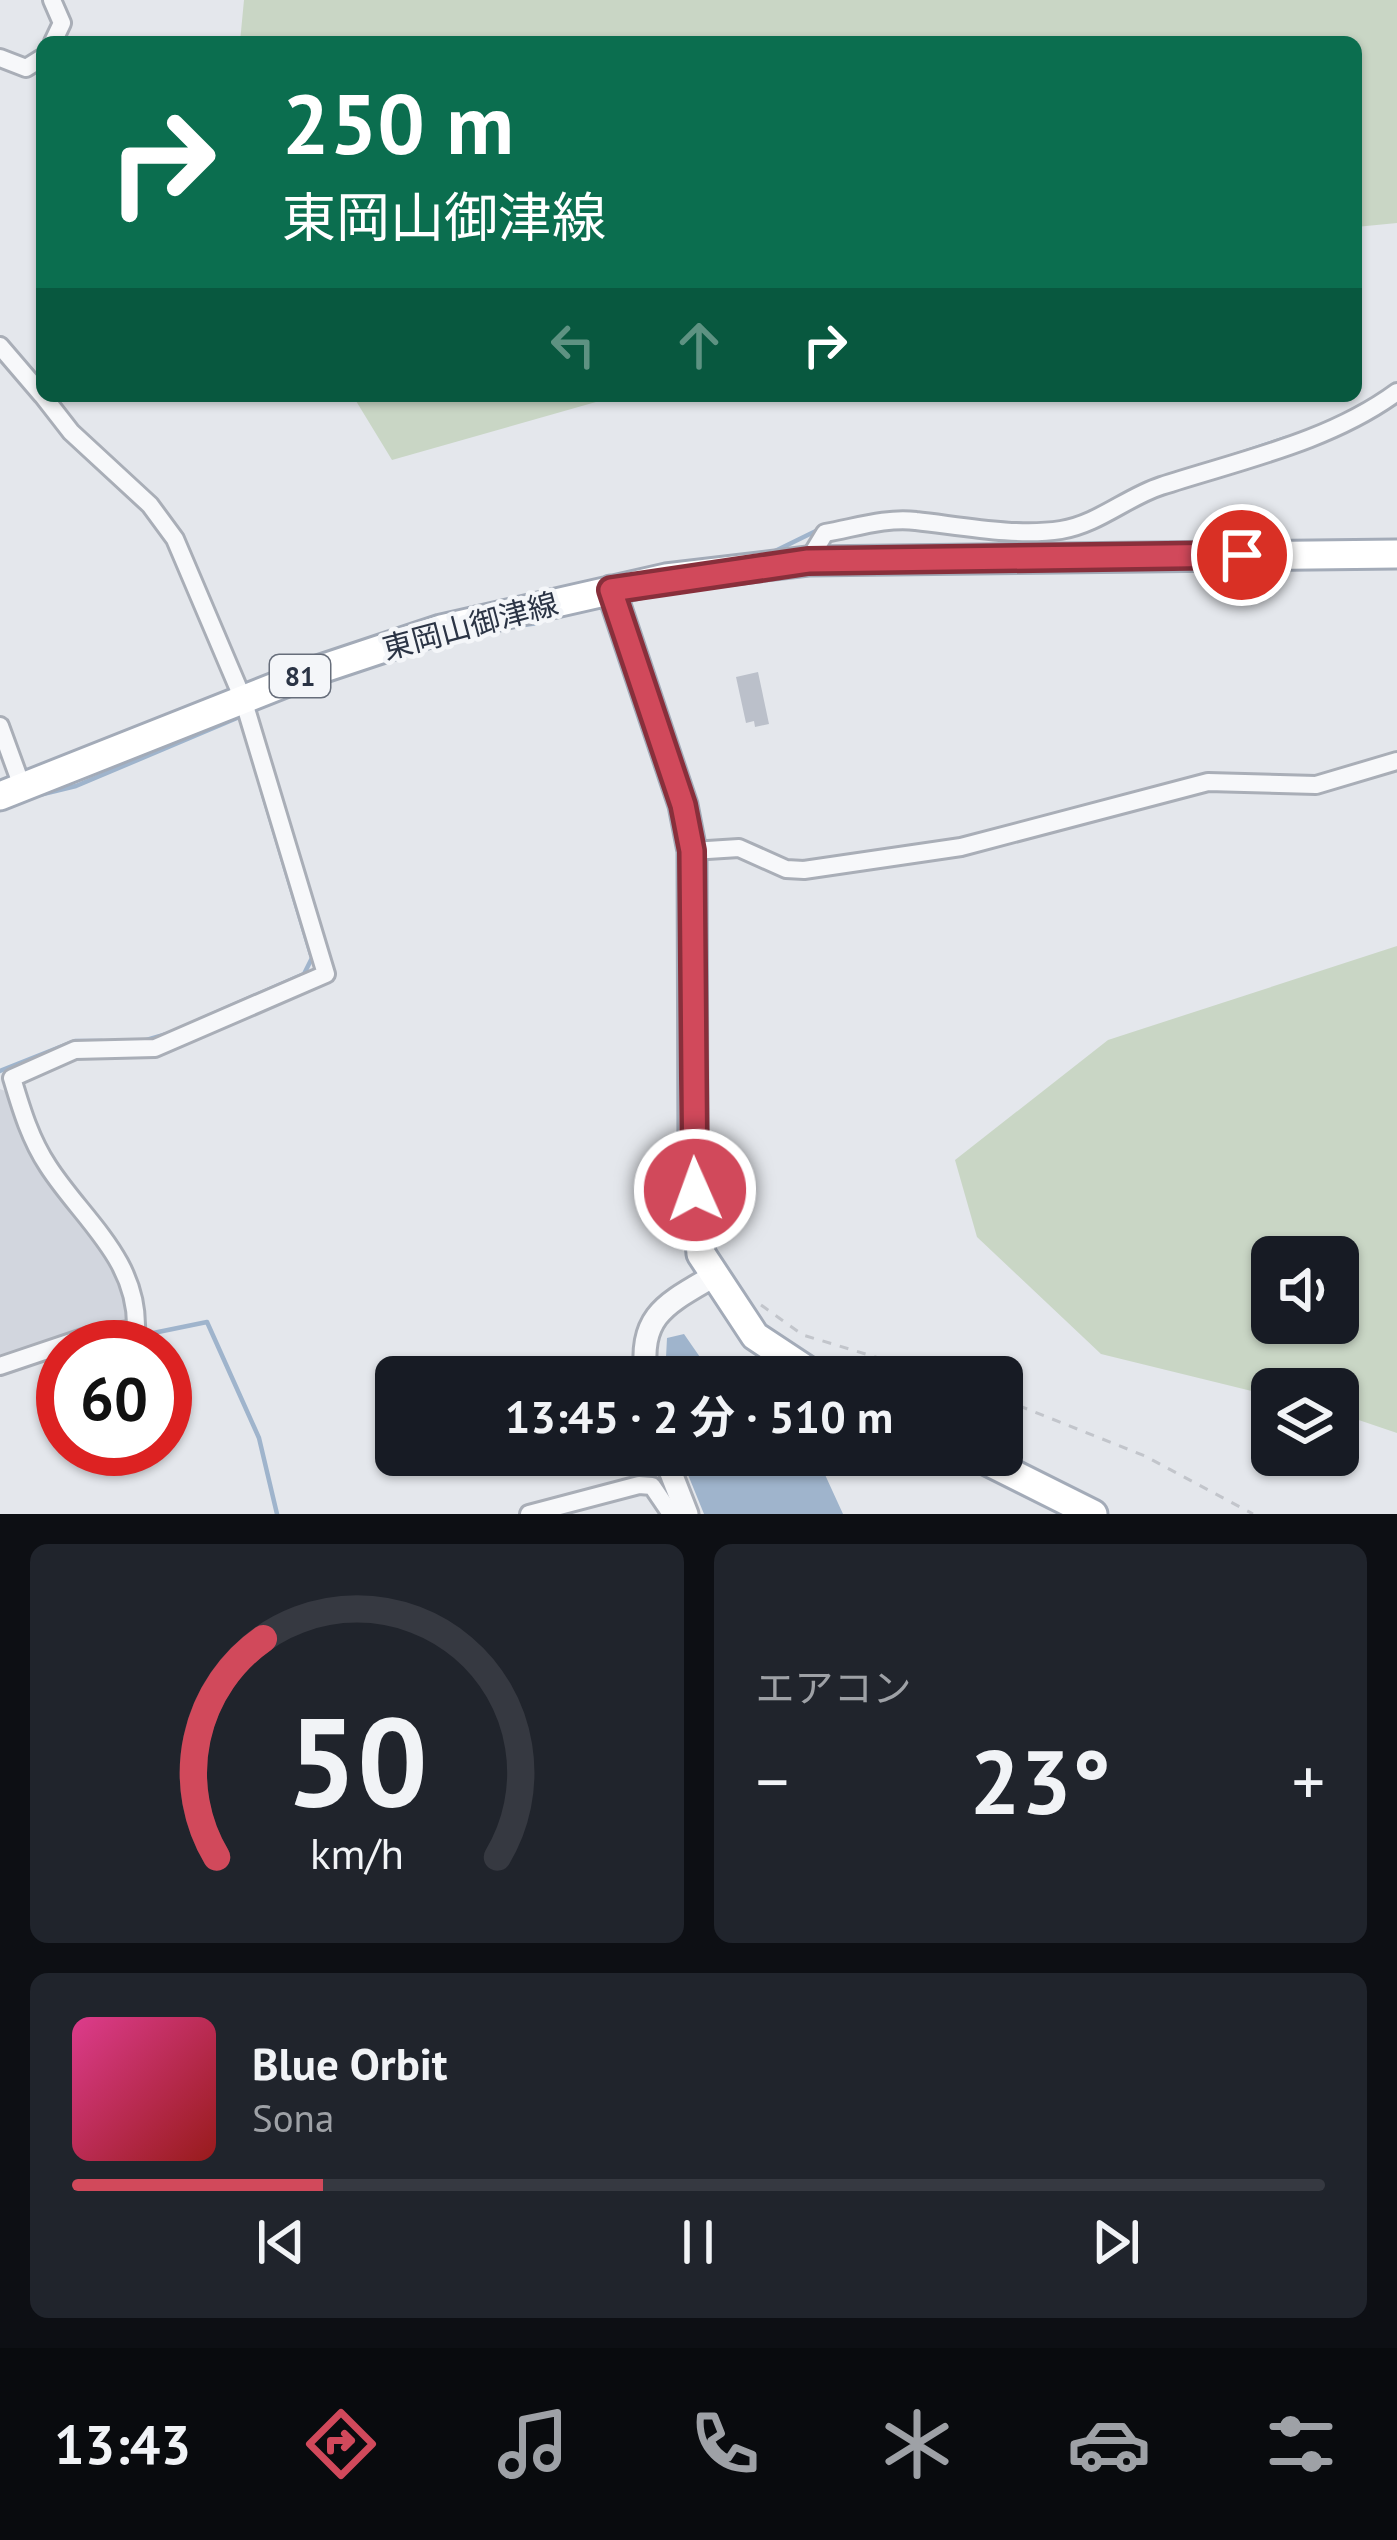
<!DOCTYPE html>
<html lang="ja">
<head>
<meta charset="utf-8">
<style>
  body { margin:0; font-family:"PT Sans","Noto Sans JP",sans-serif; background:#20242c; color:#f1f3f6; height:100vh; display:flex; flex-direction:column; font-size:45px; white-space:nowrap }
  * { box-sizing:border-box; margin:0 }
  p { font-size:39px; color:#9ea1a6 }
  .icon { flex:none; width:66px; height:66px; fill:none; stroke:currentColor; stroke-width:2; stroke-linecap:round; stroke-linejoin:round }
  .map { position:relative; height:1514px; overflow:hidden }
  .panel { display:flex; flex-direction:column; gap:30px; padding:30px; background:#0d0f14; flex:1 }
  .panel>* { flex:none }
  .banner { position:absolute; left:36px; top:36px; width:1326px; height:366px; border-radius:18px; box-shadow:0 3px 9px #0004; background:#0b6e4f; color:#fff; overflow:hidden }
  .controls { position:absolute; left:1251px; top:1236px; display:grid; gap:24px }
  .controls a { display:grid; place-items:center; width:108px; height:108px; border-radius:18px; background:#171b24; box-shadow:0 3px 9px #0004; font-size:60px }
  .speed { position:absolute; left:36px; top:1320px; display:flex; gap:24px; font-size:60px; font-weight:700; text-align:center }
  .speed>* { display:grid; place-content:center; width:156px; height:156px; border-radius:50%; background:#171b24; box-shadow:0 3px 9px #0004; line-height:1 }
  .speed .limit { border:18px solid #d22; background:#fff; color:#111 }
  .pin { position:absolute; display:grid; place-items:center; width:102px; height:102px; color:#fff; margin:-51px; border:6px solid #fff; border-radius:50%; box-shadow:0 3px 12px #0007 }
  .me { position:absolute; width:132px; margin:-66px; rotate:358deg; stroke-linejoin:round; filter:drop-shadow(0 0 9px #0008) }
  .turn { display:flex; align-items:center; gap:42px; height:252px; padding:0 48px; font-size:54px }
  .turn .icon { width:156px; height:156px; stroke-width:2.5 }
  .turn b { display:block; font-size:84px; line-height:102px }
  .lanes { display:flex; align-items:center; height:114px; padding:0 48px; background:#0003; justify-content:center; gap:60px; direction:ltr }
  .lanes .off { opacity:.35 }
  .big { font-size:90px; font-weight:700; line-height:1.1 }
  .panel .card { flex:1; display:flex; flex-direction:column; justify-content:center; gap:18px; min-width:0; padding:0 42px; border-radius:18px; background:#20242c }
  .panel .dial { align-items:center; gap:0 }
  .dial svg { height:312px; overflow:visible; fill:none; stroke:#363941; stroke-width:7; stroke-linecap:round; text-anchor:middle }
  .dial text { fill:#f1f3f6; stroke:none }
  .song { display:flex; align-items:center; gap:36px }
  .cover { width:144px; height:144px; border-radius:18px; background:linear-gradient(135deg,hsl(330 70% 55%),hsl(0 70% 35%)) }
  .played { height:12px; border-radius:6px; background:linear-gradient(90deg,#d1495b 20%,#363941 20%) }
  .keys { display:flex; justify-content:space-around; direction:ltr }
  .heat { display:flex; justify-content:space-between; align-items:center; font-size:66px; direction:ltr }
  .panel .tiles { flex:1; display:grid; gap:30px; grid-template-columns:1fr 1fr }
  .card:last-child { grid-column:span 2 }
  .trip { position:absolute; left:375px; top:1356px; width:648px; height:120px; border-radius:18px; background:#171b24; box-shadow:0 3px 9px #0004; font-weight:700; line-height:120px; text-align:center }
  .tabs { display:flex; height:192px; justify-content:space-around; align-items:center; background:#090b0e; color:#9ea1a6 }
  .tabs .icon { width:84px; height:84px }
  .tabs .selected { color:#d1495b }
  .tabs b { font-size:54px; color:#f1f3f6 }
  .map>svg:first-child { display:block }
</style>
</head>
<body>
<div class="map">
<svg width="1397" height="1514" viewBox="0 0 1397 1514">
  <rect width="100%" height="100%" fill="#e4e7ec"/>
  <path fill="#d2d6de" d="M0,1089L10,1093L99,1240L132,1311L122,1326L0,1360Z"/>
  <path fill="#c9d6c5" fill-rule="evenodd" d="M244,0H1397V223L1356,227V42H240Z
    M353,396H617L392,460Z
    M1397,946V1433L1338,1413V1389H1272V1396L1101,1354L977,1237L955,1160L1108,1040ZM1272,1257H1338V1323H1272Z"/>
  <path fill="#9fb4cc" d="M684,1334L702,1360L726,1377H665L667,1338Z
    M680,1455H816L843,1514H704Z"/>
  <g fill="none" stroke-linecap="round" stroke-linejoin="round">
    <path stroke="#9fb4cc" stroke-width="4.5" d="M1229,457L1286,438
      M985,522L1022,524
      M771,553L820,529
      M502,628L538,623
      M35,796L76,786L237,718
      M199,1020L304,974L312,958L262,791
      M143,1041L167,1034
      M0,1071L75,1041H102
      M114,1341L207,1322L259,1438L277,1514
      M86,1347L103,1342"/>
  </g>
  <path fill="#bbc0ca" d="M758,672L769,724L755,727L754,721L746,723L736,677Z"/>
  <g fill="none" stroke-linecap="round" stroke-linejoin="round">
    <defs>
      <path id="minor" d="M52,0L62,23L53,42
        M0,58L26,68L42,58
        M0,346L42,395
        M808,561L825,533C854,528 887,517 916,521C961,526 1016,537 1061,530C1098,524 1127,497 1161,486C1241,460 1329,442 1397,392
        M0,726L23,789
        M692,851L739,848L786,869L804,870L961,847L1208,782L1316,785L1397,761
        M0,1366L89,1336L136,1329C138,1259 82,1219 48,1166C30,1139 21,1108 12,1078L75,1050L155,1048L326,974L243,699L175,539L150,505L71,432L43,396
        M529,1514L639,1485L652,1486L671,1514"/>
      <path id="tertiary" d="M646,1377C639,1316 664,1305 712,1277
        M664,1455L687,1514"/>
      <path id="primary" d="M611,590L683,805L692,851L693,1149L701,1254L755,1336L817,1377
        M0,796L315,671L441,629L666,578L808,561L1397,554
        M975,1455L1093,1514"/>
    </defs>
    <use href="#minor" stroke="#a9aeb7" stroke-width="22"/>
    <use href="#tertiary" stroke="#a9aeb7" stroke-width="27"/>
    <use href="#primary" stroke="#a3abb8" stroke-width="33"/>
    <path stroke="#c2c5cb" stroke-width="3" stroke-dasharray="9 9" stroke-linecap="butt" d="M761,1305L803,1335L941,1377
      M1002,1399L1145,1456L1253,1514"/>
    <use href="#minor" stroke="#f7f8fa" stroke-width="16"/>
    <use href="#tertiary" stroke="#f7f8fa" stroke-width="21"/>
    <use href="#primary" stroke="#fff" stroke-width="27"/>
  </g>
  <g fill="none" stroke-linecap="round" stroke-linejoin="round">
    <defs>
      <path id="route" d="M695,1190L692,851L683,805L611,590L808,561L1242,555"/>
    </defs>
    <use href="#route" stroke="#882f3b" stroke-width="30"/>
    <use href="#route" stroke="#d1495b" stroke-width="21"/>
  </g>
  <g text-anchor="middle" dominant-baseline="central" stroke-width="9" stroke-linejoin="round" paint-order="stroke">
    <rect fill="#f4f6f9" stroke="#676e7b" stroke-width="3" x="270" y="655" width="60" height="42" rx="9"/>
    <g font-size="27" font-weight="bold" fill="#2b3445">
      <text x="300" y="676">81</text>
    </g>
    <g font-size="30" fill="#2b3445" stroke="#f4f6f9">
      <text transform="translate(470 625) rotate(-15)">東岡山御津線</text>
    </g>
  </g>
</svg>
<div class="controls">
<a><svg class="icon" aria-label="sound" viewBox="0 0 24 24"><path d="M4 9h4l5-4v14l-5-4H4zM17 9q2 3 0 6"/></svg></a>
<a><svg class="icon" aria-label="layers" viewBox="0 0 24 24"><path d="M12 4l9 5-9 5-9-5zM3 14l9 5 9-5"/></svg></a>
</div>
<div class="speed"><div class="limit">60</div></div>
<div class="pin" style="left:1242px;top:555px;background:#d93025"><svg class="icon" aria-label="arrive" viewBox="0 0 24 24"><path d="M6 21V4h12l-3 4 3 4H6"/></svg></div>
<svg class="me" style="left:695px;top:1190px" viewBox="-20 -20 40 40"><circle r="17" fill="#d1495b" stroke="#fff" stroke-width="3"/><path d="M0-11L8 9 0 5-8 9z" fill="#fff"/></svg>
<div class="trip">13:45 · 2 分 · 510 m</div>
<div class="banner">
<div class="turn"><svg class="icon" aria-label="right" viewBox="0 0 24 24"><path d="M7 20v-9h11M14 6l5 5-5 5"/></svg><div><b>250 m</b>東岡山御津線</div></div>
<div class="lanes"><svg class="icon off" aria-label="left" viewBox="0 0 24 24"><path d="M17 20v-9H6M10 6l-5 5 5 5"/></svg><svg class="icon off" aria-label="ahead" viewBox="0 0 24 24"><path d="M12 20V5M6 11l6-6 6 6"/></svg><svg class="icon" aria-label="right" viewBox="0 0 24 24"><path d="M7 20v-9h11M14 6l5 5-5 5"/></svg></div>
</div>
</div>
<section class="panel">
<div class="tiles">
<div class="card dial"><svg viewBox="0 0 100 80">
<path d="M14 69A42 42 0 1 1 86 69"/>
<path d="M14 69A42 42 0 0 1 26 13" stroke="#d1495b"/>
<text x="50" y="56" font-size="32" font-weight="700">50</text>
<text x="50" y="72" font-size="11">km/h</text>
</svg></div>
<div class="card"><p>エアコン</p>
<div class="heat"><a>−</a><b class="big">23°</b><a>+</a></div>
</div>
<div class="card">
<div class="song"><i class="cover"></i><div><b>Blue Orbit</b><p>Sona</p></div></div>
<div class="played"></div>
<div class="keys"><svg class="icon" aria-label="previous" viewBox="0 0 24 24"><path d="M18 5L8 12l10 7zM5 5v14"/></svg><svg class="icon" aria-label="pause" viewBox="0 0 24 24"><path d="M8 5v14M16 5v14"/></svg><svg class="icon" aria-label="next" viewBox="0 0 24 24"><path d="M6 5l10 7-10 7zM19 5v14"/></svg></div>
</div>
</div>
</section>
<nav class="tabs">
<b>13:43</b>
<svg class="icon selected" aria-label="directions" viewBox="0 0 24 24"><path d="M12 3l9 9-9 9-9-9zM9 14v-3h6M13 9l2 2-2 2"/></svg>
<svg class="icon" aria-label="music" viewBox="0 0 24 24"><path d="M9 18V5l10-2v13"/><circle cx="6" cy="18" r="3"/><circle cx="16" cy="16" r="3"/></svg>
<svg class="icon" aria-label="phone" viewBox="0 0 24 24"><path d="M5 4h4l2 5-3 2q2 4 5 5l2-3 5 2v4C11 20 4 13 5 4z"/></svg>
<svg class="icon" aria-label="climate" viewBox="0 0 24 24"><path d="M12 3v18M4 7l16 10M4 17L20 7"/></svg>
<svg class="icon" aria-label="car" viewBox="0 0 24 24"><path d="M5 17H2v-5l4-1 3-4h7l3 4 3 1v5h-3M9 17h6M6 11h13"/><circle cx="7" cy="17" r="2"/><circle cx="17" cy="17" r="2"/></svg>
<svg class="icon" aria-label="filters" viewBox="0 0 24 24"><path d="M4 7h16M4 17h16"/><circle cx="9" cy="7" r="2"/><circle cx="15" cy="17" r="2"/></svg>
</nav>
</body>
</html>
